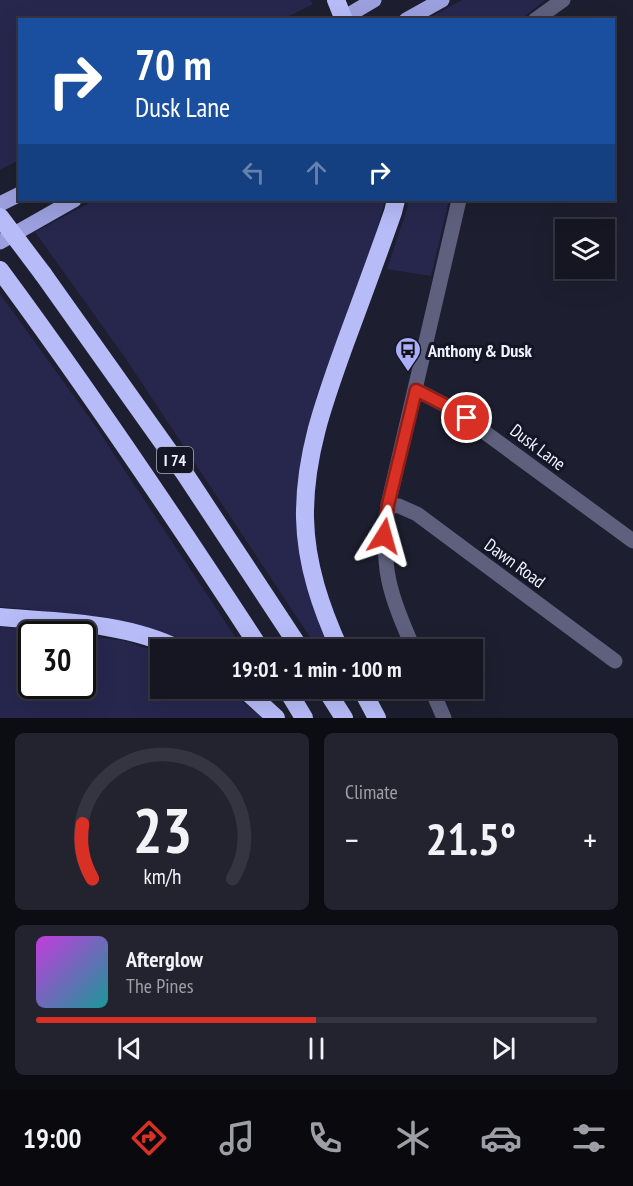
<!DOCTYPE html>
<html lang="en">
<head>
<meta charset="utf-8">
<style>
  body { margin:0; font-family:"PT Sans Narrow",sans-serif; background:#232330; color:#f1f3f6; height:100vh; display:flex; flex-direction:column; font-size:22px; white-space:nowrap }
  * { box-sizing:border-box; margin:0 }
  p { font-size:20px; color:#9e9fa6 }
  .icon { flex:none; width:33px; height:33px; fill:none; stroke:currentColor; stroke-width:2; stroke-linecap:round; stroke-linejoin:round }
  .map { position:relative; height:718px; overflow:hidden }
  .drawer { display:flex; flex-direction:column; gap:15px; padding:15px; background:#0c0c13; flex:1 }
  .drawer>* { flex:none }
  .guide { position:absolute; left:18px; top:18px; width:597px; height:183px; border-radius:0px; box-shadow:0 6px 24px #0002,0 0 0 2px #353541; background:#1a4fa0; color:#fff; overflow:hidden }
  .fabs { position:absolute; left:555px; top:219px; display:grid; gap:12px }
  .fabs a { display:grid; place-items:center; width:60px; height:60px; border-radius:0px; background:#161623; box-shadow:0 6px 24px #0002,0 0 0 2px #353541; font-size:30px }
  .speed { position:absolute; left:18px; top:621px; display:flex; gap:12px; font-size:30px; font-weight:700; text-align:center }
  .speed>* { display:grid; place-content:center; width:78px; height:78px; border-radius:50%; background:#161623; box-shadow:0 6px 24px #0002,0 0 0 2px #353541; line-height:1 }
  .speed .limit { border:3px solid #111; border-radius:9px; background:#fff; color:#111 }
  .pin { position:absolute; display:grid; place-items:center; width:51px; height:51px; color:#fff; margin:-26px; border:3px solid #fff; border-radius:50%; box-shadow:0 2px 6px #0007 }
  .me { position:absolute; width:66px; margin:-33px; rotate:8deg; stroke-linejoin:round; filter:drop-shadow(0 0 4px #0008) }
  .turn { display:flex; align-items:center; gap:21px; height:126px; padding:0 18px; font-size:27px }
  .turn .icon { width:78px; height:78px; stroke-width:2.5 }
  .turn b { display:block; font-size:42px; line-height:51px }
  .lanes { display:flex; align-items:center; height:57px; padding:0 18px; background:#0003; justify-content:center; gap:30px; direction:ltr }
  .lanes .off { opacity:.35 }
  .big { font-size:45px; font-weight:700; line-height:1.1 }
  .drawer .card { flex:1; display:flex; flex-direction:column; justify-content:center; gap:9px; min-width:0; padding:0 21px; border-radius:9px; background:#232330 }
  .drawer .dial { align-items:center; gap:0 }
  .dial svg { height:156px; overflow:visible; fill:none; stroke:#353541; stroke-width:7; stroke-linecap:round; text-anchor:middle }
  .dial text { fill:#f1f3f6; stroke:none }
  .song { display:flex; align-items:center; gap:18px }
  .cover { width:72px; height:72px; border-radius:9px; background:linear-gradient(135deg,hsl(290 70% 55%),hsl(180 70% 35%)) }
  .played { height:6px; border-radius:3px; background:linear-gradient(90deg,#d93025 50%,#353541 50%) }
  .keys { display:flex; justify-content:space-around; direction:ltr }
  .heat { display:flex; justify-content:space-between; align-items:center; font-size:33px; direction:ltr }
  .drawer .tiles { flex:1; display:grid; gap:15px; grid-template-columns:1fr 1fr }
  .card:last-child { grid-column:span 2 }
  .trip { position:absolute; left:150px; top:639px; width:333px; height:60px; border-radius:0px; background:#161623; box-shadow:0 6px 24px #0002,0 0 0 2px #353541; font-weight:700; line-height:60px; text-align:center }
  .tab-bar { display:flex; height:96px; justify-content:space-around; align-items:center; background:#09090e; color:#9e9fa6 }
  .tab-bar .icon { width:42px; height:42px }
  .tab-bar .current { color:#d93025 }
  .tab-bar b { font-size:27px; color:#f1f3f6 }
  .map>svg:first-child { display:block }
</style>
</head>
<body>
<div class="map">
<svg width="633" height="718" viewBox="0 0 633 718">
  <rect width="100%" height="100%" fill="#1d1e2f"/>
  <path fill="#27274e" d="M0,0H310L313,4L283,19L20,20L19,160L0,170Z
    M462,0H545L521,19H427Z
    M95,200H385L374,240L317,395L304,445L299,479L333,649H318L126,359L35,232Z
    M408,200H449L431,276L387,269L407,209Z
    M0,294L94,424L243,649H200L156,630L29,609L0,607Z
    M0,627L82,634H32V686H82L83,635L125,641L160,653V688L226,689L263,718H0Z"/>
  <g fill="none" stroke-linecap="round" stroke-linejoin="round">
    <path stroke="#5e607e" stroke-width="15" d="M535,20L563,0
      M416,390L453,409L633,541
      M388,505L399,506L417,514L615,661
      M414,650C389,592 380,568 388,505L459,200
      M431,688L444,718"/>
    <path stroke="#9ca0df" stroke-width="15" d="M340,20L374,0
      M406,20L442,0
      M0,204L20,194
      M0,242L74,200"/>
    <path stroke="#b7bbf8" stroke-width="18" d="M336,0L344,20
      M0,270C91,393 177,521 261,650
      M43,274L185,474L301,650
      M0,617C60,622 126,622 181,650
      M340,650C321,608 306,565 305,518C304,455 325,399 346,341C362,298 378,255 393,212L396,200
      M243,688L276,718
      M286,688L304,718
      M325,688L344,718
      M361,688L377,718"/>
    <path stroke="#b7bbf8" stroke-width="18" d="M0,217L43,274"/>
  </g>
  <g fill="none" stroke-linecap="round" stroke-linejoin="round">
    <defs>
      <path id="route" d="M384,536L388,505L416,390L453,409L467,418"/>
    </defs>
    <use href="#route" stroke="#8d1f18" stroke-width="15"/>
    <use href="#route" stroke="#d93025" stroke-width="10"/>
  </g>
  <defs>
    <symbol id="bus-pin" viewBox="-11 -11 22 30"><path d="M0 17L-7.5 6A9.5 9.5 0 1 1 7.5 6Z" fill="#abaffb" stroke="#141525"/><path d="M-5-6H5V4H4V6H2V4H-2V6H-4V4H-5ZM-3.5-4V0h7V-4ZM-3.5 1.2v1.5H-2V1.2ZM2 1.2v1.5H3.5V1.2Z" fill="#111"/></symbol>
  </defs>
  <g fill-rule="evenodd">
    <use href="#bus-pin" x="393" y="335" width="30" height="40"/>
  </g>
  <g text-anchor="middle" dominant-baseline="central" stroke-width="6" stroke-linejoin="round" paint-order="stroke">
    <rect fill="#141525" stroke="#aeb0bd" stroke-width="1.5" x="157" y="447" width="36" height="26" rx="4.5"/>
    <g font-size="16" font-weight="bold" fill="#f0f2fe">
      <text x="175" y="460">I 74</text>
    </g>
    <g font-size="18" font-weight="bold" fill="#f0f2fe" stroke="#141525" text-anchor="start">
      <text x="428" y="350">Anthony &amp; Dusk</text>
    </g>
    <g font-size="18" fill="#f0f2fe" stroke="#141525">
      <text transform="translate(538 447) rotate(37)">Dusk Lane</text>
      <text transform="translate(515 563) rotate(36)">Dawn Road</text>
    </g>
  </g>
</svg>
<div class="fabs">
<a><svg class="icon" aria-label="layers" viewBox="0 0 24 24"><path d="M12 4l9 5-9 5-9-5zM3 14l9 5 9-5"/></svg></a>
</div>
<div class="speed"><div class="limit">30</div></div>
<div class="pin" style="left:467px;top:418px;background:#d93025"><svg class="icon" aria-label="arrive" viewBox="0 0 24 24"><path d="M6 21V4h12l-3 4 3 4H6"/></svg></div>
<svg class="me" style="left:384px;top:536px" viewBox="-20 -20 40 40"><path d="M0-17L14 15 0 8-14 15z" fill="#d93025" stroke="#fff" stroke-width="4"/></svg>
<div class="trip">19:01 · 1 min · 100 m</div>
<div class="guide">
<div class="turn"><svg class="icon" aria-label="right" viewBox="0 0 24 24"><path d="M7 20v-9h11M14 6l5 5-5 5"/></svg><div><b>70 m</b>Dusk Lane</div></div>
<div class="lanes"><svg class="icon off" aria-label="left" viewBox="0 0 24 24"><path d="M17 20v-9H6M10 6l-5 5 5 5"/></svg><svg class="icon off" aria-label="ahead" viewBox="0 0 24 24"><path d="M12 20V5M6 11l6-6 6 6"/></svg><svg class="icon" aria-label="right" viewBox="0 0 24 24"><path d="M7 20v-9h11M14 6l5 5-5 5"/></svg></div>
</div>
</div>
<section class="drawer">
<div class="tiles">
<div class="card dial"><svg viewBox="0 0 100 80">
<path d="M14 69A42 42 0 1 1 86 69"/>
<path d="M14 69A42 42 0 0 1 9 41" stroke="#d93025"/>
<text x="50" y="56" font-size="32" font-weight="700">23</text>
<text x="50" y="72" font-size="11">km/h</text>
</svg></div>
<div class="card"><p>Climate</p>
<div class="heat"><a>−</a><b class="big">21.5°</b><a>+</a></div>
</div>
<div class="card">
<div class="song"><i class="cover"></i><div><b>Afterglow</b><p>The Pines</p></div></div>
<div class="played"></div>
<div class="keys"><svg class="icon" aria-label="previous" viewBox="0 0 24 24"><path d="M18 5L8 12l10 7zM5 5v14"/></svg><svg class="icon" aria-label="pause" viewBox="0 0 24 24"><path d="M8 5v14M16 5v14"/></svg><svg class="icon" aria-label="next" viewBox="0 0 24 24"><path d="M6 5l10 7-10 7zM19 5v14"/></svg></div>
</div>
</div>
</section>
<nav class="tab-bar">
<b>19:00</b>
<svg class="icon current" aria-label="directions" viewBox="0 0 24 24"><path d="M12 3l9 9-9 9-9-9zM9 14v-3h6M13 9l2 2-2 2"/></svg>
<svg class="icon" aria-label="music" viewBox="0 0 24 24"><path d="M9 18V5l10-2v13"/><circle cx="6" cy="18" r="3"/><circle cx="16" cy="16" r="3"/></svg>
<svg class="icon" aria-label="phone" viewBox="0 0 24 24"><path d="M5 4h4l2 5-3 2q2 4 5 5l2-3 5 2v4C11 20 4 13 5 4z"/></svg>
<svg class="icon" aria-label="climate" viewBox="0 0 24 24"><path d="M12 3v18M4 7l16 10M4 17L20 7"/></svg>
<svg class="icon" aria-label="car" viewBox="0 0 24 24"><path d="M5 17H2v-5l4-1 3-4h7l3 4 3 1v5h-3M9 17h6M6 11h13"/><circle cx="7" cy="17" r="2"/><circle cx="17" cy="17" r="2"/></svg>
<svg class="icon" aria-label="filters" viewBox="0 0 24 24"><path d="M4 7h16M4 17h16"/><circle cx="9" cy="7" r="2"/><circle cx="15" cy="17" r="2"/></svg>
</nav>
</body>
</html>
